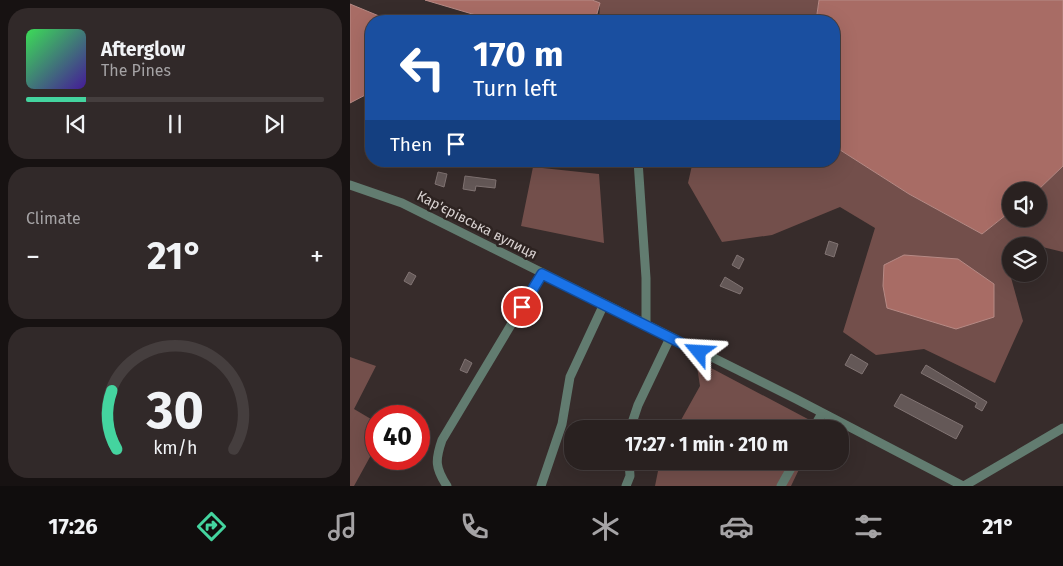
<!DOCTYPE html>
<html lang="en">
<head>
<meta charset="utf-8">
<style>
  body { margin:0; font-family:"Fira Sans",sans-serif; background:#312929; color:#f1f3f6; height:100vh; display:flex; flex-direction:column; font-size:19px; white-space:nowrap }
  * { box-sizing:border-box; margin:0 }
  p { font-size:16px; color:#a5a3a5 }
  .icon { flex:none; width:28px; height:28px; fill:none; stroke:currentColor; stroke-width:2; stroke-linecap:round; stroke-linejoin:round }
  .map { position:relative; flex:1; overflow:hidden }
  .sheet { display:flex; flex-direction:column; gap:8px; padding:8px; background:#171212; width:350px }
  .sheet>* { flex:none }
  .guide { position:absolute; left:15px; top:15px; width:475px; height:152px; border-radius:20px; box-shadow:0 5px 20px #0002,0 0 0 1px #453e3e; background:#1a4fa0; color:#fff; overflow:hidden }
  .fabs { position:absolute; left:652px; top:182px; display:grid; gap:10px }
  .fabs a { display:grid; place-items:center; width:45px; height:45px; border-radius:50%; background:#292120; box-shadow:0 5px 20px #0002,0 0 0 1px #453e3e; font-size:25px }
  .speed { position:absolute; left:15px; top:405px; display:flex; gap:10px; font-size:25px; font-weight:700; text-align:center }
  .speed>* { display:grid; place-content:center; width:65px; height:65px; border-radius:50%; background:#292120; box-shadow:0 5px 20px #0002,0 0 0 1px #453e3e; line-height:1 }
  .speed .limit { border:8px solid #d22; background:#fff; color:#111 }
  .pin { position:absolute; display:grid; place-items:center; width:42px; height:42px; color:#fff; margin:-21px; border:2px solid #fff; border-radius:50%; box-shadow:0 1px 5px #0007 }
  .me { position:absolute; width:55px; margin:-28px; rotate:297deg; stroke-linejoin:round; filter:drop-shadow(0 0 4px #0008) }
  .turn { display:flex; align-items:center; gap:18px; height:105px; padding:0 25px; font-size:22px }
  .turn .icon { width:65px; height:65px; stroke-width:2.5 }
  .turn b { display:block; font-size:35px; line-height:42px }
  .then { display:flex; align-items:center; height:48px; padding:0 25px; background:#0003; gap:10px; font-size:19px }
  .big { font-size:38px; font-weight:700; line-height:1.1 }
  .sheet .widget { flex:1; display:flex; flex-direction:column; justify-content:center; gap:8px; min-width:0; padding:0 18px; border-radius:20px; background:#312929 }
  .sheet .dial { align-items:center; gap:0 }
  .dial svg { height:130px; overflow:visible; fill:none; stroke:#453e3e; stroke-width:7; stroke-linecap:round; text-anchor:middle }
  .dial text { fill:#f1f3f6; stroke:none }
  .song { display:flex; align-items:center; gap:15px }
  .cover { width:60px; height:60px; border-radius:8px; background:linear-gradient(135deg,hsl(130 70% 55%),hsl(260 70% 35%)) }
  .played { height:5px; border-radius:2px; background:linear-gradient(90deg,#44d49f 20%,#453e3e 20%) }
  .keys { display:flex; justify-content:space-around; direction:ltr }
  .heat { display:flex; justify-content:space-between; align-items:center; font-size:28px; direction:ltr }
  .trip { position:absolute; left:214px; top:420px; width:285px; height:50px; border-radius:20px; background:#292120; box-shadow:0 5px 20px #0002,0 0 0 1px #453e3e; font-weight:700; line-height:50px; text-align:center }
  .menu { display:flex; height:80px; justify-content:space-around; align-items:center; background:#100d0d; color:#a5a3a5 }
  .menu .icon { width:35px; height:35px }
  .menu .on { color:#44d49f }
  .menu b { font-size:22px; color:#f1f3f6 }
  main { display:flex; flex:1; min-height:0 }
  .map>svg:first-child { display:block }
</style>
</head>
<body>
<main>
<section class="sheet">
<div class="widget">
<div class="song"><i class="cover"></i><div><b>Afterglow</b><p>The Pines</p></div></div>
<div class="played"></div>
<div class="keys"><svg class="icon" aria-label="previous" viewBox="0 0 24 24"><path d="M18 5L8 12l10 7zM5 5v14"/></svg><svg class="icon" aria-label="pause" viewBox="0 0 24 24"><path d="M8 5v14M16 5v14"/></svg><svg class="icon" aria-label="next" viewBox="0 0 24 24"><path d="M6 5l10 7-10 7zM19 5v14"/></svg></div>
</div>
<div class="widget"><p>Climate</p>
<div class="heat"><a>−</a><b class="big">21°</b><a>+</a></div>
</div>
<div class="widget dial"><svg viewBox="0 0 100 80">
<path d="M14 69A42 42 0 1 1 86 69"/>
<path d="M14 69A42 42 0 0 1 11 33" stroke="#44d49f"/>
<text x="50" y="56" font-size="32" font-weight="700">30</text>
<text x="50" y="72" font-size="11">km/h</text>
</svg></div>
</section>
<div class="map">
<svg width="713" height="486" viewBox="0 0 713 486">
  <rect width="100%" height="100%" fill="#372c2b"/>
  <path fill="#734f4b" d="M242,0H469L466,21H249L250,3Z
    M484,146L559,194L632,234L661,211V219H689V191H687L713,166V252L676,243L673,246H661V259L657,263L673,321L645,383L574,349L526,355L493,332L525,228L490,207L422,235L372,242L338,183L343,161H484Z
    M183,167L249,174L254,243L171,226Z
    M0,357L26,366L4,409L26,422V446L4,486H0Z
    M346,360L471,426L470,429H326L350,386Z
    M310,461H453L441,486H305Z"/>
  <path fill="#a86c65" stroke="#b68a85" d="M75,0H242L250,3L245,21H146Z
    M469,0H713V166L687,191H661V211L632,234L559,194L487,148L484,146V21H466Z
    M0,4L29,16L30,21H21V92L0,103Z
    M554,255L608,259L644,284V317L606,329L537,308L533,286L534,265Z"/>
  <path fill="#645857" stroke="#817473" d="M88,172L97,174L94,187L85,184Z
    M115,176L146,180L145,188L126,186L125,191L113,189Z
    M479,241L488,244L484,257L475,254Z
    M387,255L394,259L389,269L382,265Z
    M59,272L66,276L61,285L54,281Z
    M375,277L393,288L390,294L370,286Z
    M501,354L518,364L512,374L495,365Z
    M115,359L122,363L117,373L110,370Z
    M576,365L637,402L632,411L625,407L627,403L571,373Z
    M551,394L613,426L606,439L544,406Z"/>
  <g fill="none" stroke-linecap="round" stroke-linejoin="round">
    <path stroke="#627c70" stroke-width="9" d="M288,161L296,278V325
      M0,185L52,203L446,399L613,486
      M280,429L288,405L320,338
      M463,429L472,413
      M97,486C85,468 85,460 92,440L192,273
      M191,486L212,424L220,377L254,304
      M276,486L280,476L279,461
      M431,486L445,461
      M614,486L713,428"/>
  </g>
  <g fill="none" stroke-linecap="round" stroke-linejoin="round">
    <defs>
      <path id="route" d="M172,307L192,274L349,352"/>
    </defs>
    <use href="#route" stroke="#114b97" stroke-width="12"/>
    <use href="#route" stroke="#1a73e8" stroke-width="9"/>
  </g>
  <g text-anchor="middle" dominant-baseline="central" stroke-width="5" stroke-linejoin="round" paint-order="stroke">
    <g font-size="14" fill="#d8d1d0" stroke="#2d2321">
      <text transform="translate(127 225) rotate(27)">Кар'єрівська вулиця</text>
    </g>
  </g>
</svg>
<div class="fabs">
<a><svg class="icon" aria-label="sound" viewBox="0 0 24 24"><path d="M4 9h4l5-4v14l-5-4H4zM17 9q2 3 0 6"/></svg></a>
<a><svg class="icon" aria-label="layers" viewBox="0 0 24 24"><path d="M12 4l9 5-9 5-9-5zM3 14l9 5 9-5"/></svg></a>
</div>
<div class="speed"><div class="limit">40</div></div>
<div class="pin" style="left:172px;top:307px;background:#d93025"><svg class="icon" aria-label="arrive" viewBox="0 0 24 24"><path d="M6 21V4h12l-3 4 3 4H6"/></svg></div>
<svg class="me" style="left:349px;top:352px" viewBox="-20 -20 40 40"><path d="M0-17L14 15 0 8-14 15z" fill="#1a73e8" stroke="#fff" stroke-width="4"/></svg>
<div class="trip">17:27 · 1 min · 210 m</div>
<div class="guide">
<div class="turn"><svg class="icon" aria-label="left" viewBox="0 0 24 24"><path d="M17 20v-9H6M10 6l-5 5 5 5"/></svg><div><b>170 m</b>Turn left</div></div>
<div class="then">Then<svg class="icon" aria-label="arrive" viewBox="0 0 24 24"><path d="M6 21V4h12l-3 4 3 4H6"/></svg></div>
</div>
</div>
</main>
<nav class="menu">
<b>17:26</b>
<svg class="icon on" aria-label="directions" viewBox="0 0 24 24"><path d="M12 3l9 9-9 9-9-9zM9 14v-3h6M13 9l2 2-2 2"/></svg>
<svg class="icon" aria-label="music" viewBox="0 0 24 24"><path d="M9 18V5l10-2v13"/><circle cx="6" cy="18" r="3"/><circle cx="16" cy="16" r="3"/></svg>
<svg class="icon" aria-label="phone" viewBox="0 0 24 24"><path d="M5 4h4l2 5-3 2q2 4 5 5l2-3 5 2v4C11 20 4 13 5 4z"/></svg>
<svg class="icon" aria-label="climate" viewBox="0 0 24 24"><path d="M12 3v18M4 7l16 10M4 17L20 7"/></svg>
<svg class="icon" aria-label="car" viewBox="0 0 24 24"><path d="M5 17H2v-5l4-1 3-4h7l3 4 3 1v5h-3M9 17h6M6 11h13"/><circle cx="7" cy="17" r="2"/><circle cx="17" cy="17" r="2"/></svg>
<svg class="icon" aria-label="filters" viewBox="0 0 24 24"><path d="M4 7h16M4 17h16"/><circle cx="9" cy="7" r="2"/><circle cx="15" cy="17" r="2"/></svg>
<b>21°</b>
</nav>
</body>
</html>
